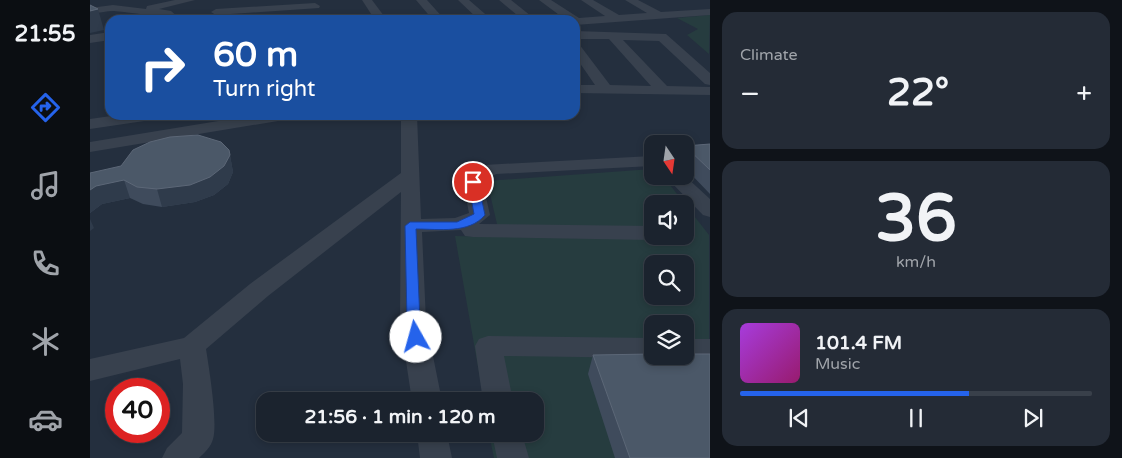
<!DOCTYPE html>
<html lang="en">
<head>
<meta charset="utf-8">
<style>
  body { margin:0; font-family:"Varela Round",sans-serif; background:#242b36; color:#f1f3f6; height:100vh; display:flex; flex-direction:column; font-size:19px; white-space:nowrap }
  * { box-sizing:border-box; margin:0 }
  p { font-size:16px; color:#a0a4aa }
  .icon { flex:none; width:28px; height:28px; fill:none; stroke:currentColor; stroke-width:2; stroke-linecap:round; stroke-linejoin:round }
  .map { position:relative; flex:1; overflow:hidden }
  .side { display:flex; flex-direction:column; gap:12px; padding:12px; background:#0f1319; width:412px }
  .side>* { flex:none }
  .banner { position:absolute; left:15px; top:15px; width:475px; height:105px; border-radius:15px; box-shadow:0 2px 8px #0003,0 0 0 1px #39404a; background:#1a4fa0; color:#fff; overflow:hidden }
  .needle { width:32px; rotate:167deg }
  .tools { position:absolute; left:554px; top:135px; display:grid; gap:10px }
  .tools a { display:grid; place-items:center; width:50px; height:50px; border-radius:10px; background:#1b232e; box-shadow:0 2px 8px #0003,0 0 0 1px #39404a; font-size:25px }
  .speed { position:absolute; left:15px; top:378px; display:flex; gap:10px; font-size:25px; font-weight:700; text-align:center }
  .speed>* { display:grid; place-content:center; width:65px; height:65px; border-radius:50%; background:#1b232e; box-shadow:0 2px 8px #0003,0 0 0 1px #39404a; line-height:1 }
  .speed .limit { border:8px solid #d22; background:#fff; color:#111 }
  .pin { position:absolute; display:grid; place-items:center; width:42px; height:42px; color:#fff; margin:-21px; border:2px solid #fff; border-radius:50%; box-shadow:0 1px 5px #0007 }
  .me { position:absolute; width:55px; margin:-28px; rotate:353deg; stroke-linejoin:round; filter:drop-shadow(0 0 4px #0008) }
  .turn { display:flex; align-items:center; gap:18px; height:105px; padding:0 25px; font-size:22px }
  .turn .icon { width:65px; height:65px; stroke-width:2.5 }
  .turn b { display:block; font-size:35px; line-height:42px }
  .big { font-size:38px; font-weight:700; line-height:1.1 }
  .side .card { flex:1; display:flex; flex-direction:column; justify-content:center; gap:8px; min-width:0; padding:0 18px; border-radius:15px; background:#242b36 }
  .side .dial { align-items:center; gap:0 }
  .dial b { font-size:65px; line-height:1 }
  .song { display:flex; align-items:center; gap:15px }
  .cover { width:60px; height:60px; border-radius:8px; background:linear-gradient(135deg,hsl(280 70% 55%),hsl(320 70% 35%)) }
  .played { height:5px; border-radius:2px; background:linear-gradient(90deg,#2563eb 65%,#39404a 65%) }
  .keys { display:flex; justify-content:space-around; direction:ltr }
  .heat { display:flex; justify-content:space-between; align-items:center; font-size:28px; direction:ltr }
  .trip { position:absolute; left:166px; top:392px; width:288px; height:50px; border-radius:15px; background:#1b232e; box-shadow:0 2px 8px #0003,0 0 0 1px #39404a; font-weight:700; line-height:50px; text-align:center }
  main { display:flex; flex:1; min-height:0 }
  .menu { display:flex; flex-direction:column; width:90px; justify-content:space-around; align-items:center; background:#0b0e12; color:#a0a4aa }
  .menu .icon { width:35px; height:35px }
  .menu .active { color:#2563eb }
  .menu b { font-size:22px; color:#f1f3f6 }
  .map>svg:first-child { display:block }
</style>
</head>
<body>
<main>
<nav class="menu">
<b>21:55</b>
<svg class="icon active" aria-label="directions" viewBox="0 0 24 24"><path d="M12 3l9 9-9 9-9-9zM9 14v-3h6M13 9l2 2-2 2"/></svg>
<svg class="icon" aria-label="music" viewBox="0 0 24 24"><path d="M9 18V5l10-2v13"/><circle cx="6" cy="18" r="3"/><circle cx="16" cy="16" r="3"/></svg>
<svg class="icon" aria-label="phone" viewBox="0 0 24 24"><path d="M5 4h4l2 5-3 2q2 4 5 5l2-3 5 2v4C11 20 4 13 5 4z"/></svg>
<svg class="icon" aria-label="climate" viewBox="0 0 24 24"><path d="M12 3v18M4 7l16 10M4 17L20 7"/></svg>
<svg class="icon" aria-label="car" viewBox="0 0 24 24"><path d="M5 17H2v-5l4-1 3-4h7l3 4 3 1v5h-3M9 17h6M6 11h13"/><circle cx="7" cy="17" r="2"/><circle cx="17" cy="17" r="2"/></svg>
</nav>
<div class="map">
<svg width="620" height="458" viewBox="0 0 620 458">
  <rect width="100%" height="100%" fill="#242f3e"/>
  <path fill="#263c3f" fill-rule="evenodd" d="M619,15H620L619,54L597,35L608,29L587,18Z
    M562,169V176H573L619,235V458H404L399,434H445V401H394L365,236L410,237L397,181ZM562,204H595V236H562ZM562,264H595V296H562ZM562,324H595V356H562Z"/>
  <g fill="none" stroke-linecap="round" stroke-linejoin="round">
    <path fill="#38414e" fill-rule="evenodd" d="M85,0H105L69,9L81,11L89,18L87,20H79C74,16 33,12 24,11C16,11 8,13 0,14V8L23,5L56,9L57,6Z
      M272,0H282L297,20H285Z
      M326,0H337L355,20H343Z
      M368,0H379L402,20H389Z
      M409,0H421L446,20H433Z
      M449,0H461L489,18L515,16L491,0H503L529,15L557,13L535,0H548L571,12L620,9V15L485,25V20H476Z
      M225,3L230,6L229,8L126,15L121,12L126,9Z
      M485,31L576,34L620,73V85L615,84L569,41L533,40L577,86L620,87V95L485,93V85H505L485,56V43L489,44L520,85L561,86L519,39H485Z
      M20,32V40L0,43V35Z
      M28,115H69L61,120L0,129V119Z
      M165,115H202L194,120L0,152V142Z
      M311,115H327L331,219L365,218L379,213L373,182L394,165L562,156V166L406,174L393,184L400,215L389,224L562,226V236H571L562,240L383,237L375,236L371,230L332,232L336,321L352,401H322L310,321L311,192L178,296L116,349C119,368 128,423 123,439C121,447 115,452 109,458H72L77,448L92,433L93,384L90,359L0,381V359L94,338L160,284L311,173Z
      M575,176H595L620,199V217L613,215Z
      M398,336L562,338V356H568L562,358L414,356L423,401H393L385,346L389,339Z
      M595,339H620V359H595L585,356H595Z
      M327,434H357L362,458H330Z
      M402,434H432L439,458H407Z"/>
  </g>
  <path fill="#3f4b5c" d="M620,144V194L595,168V146Z
    M139,150L143,172L138,184L124,195L105,202L72,207L53,204L40,198L12,204L0,213V173Z
    M503,355L620,458H525L498,374Z"/>
  <path fill="#2f3b4b" d="M8,9L14,30L0,33V11Z
    M140,155L143,172L138,184L124,195L105,202L72,207L67,189Z
    M34,180L40,198L12,204L0,213V190L6,186Z
    M0,219L4,228L0,231Z"/>
  <path fill="#4b5868" stroke="#5c6777" d="M0,5L8,9L0,11Z
    M108,135L131,142L139,150L140,155L134,166L120,177L100,185L67,189L47,187L34,180L6,186L0,190V173L31,166L43,150L60,142L80,137Z
    M620,144V170L595,146Z
    M562,354V356H595V354H620V458H540L503,355Z"/>
  <path fill="#2563eb" stroke="#184099" d="M383,179L388,182L395,215C379,234 349,229 326,229L330,321L333,337L331,340H321L317,321L315,226L320,222H367L384,214L378,182Z"/>
</svg>
<div class="tools">
<a><svg class="needle" viewBox="-14 -14 28 28"><path d="M0-13l5 13h-10z" fill="#e53935"/><path d="M0 13l5-13h-10z" fill="#a0a4aa"/></svg></a>
<a><svg class="icon" aria-label="sound" viewBox="0 0 24 24"><path d="M4 9h4l5-4v14l-5-4H4zM17 9q2 3 0 6"/></svg></a>
<a><svg class="icon" aria-label="search" viewBox="0 0 24 24"><circle cx="10" cy="10" r="6"/><path d="M15 15l6 6"/></svg></a>
<a><svg class="icon" aria-label="layers" viewBox="0 0 24 24"><path d="M12 4l9 5-9 5-9-5zM3 14l9 5 9-5"/></svg></a>
</div>
<div class="speed"><div class="limit">40</div></div>
<div class="pin" style="left:383px;top:182px;background:#d93025"><svg class="icon" aria-label="arrive" viewBox="0 0 24 24"><path d="M6 21V4h12l-3 4 3 4H6"/></svg></div>
<svg class="me" style="left:326px;top:337px" viewBox="-20 -20 40 40"><circle r="19" fill="#fff"/><path d="M0-13L10 11 0 6-10 11z" fill="#2563eb"/></svg>
<div class="trip">21:56 · 1 min · 120 m</div>
<div class="banner">
<div class="turn"><svg class="icon" aria-label="right" viewBox="0 0 24 24"><path d="M7 20v-9h11M14 6l5 5-5 5"/></svg><div><b>60 m</b>Turn right</div></div>
</div>
</div>
<section class="side">
<div class="card"><p>Climate</p>
<div class="heat"><a>−</a><b class="big">22°</b><a>+</a></div>
</div>
<div class="card dial"><b>36</b><p>km/h</p></div>
<div class="card">
<div class="song"><i class="cover"></i><div><b>101.4 FM</b><p>Music</p></div></div>
<div class="played"></div>
<div class="keys"><svg class="icon" aria-label="previous" viewBox="0 0 24 24"><path d="M18 5L8 12l10 7zM5 5v14"/></svg><svg class="icon" aria-label="pause" viewBox="0 0 24 24"><path d="M8 5v14M16 5v14"/></svg><svg class="icon" aria-label="next" viewBox="0 0 24 24"><path d="M6 5l10 7-10 7zM19 5v14"/></svg></div>
</div>
</section>
</main>
</body>
</html>
